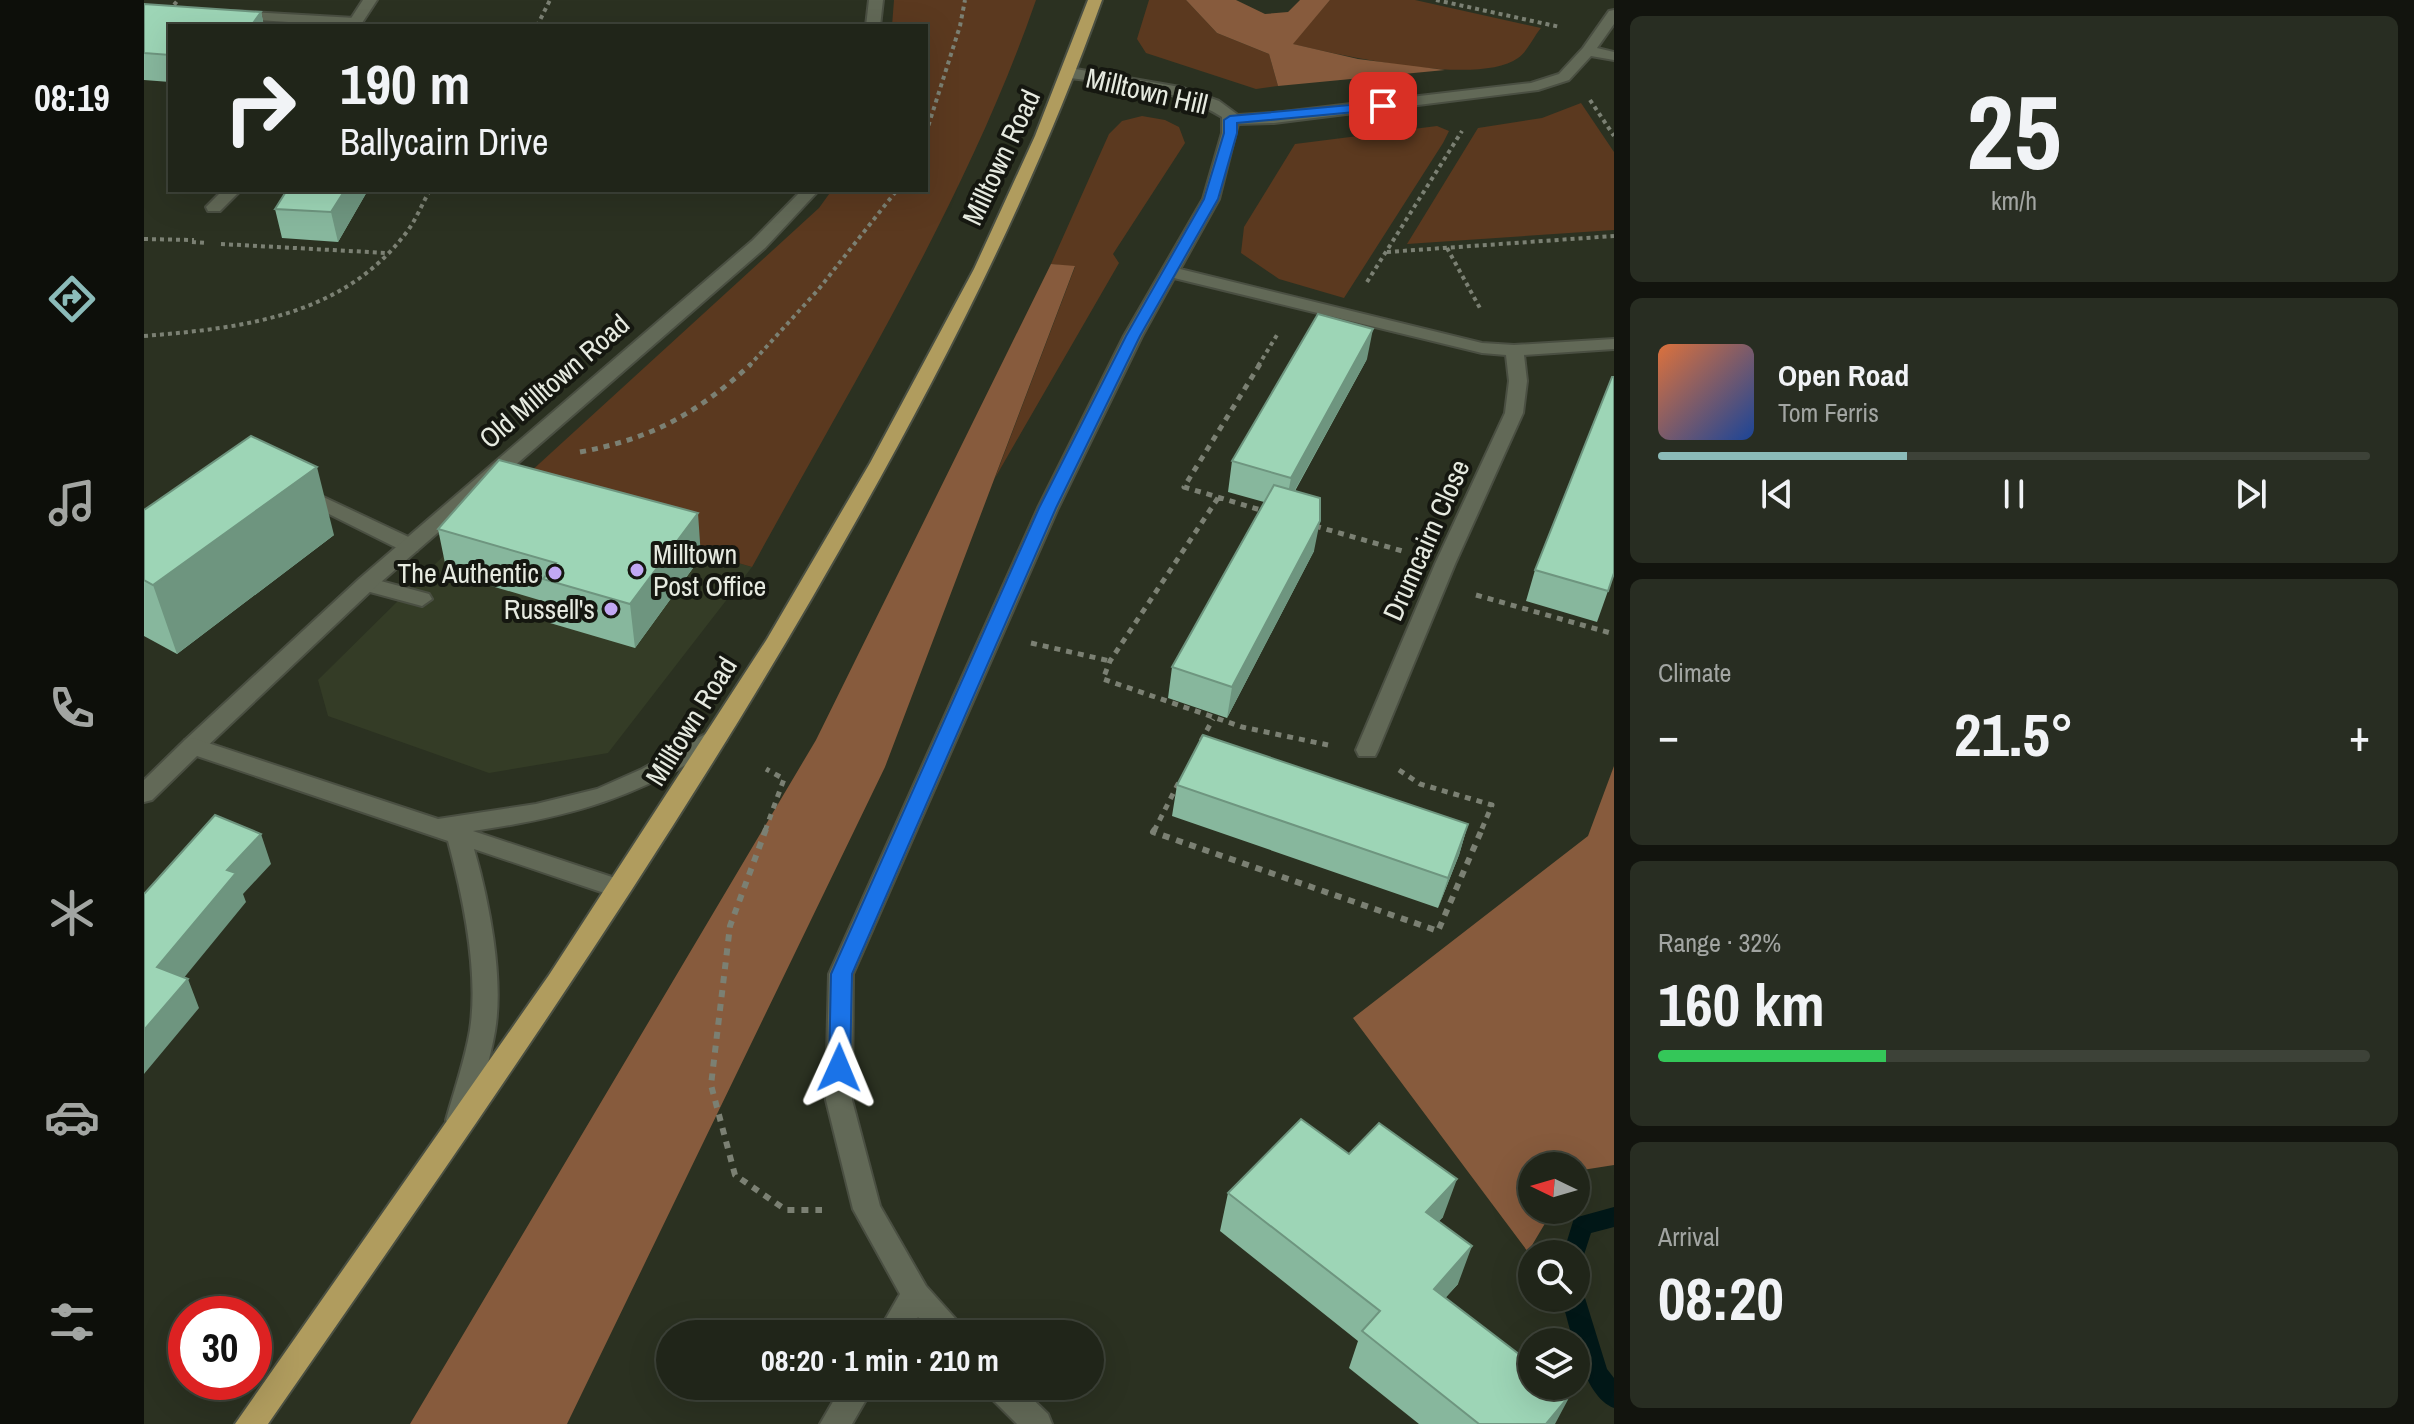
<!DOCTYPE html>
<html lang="en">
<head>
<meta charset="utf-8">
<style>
  body { margin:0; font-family:"Archivo Narrow",sans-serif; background:#282d22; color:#f1f3f6; height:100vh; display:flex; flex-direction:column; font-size:30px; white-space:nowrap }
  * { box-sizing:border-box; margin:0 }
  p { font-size:26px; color:#a2a5a2 }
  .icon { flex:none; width:44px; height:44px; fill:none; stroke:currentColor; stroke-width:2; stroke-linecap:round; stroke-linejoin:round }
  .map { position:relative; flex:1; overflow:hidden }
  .sheet { display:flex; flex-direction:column; gap:16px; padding:16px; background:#12140e; width:800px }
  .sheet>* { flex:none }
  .hud { position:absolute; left:24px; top:24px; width:760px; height:168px; border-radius:0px; box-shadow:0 8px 32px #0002,0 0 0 2px #3d4238; background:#202519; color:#f1f3f6; overflow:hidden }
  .needle { width:52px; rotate:275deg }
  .tools { position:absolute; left:1374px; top:1152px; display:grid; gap:16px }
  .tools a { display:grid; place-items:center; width:72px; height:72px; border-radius:50%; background:#202519; box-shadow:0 8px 32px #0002,0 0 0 2px #3d4238; font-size:40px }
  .speed { position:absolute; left:24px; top:1296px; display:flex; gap:16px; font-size:40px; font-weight:700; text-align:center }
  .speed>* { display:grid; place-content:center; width:104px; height:104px; border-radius:50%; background:#202519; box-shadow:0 8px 32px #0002,0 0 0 2px #3d4238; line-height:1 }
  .speed .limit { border:12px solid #d22; background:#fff; color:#111 }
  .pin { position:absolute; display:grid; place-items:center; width:68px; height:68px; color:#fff; margin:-34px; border-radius:16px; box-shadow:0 4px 12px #0006 }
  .me { position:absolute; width:88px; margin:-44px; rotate:1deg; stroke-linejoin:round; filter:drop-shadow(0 0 6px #0008) }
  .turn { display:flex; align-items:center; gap:28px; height:168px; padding:0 40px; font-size:36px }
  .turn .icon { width:104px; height:104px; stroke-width:2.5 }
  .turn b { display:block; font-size:56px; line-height:68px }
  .big { font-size:60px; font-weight:700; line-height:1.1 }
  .sheet .card { flex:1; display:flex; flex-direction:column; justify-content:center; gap:12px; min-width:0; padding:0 28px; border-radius:12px; background:#282d22 }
  .sheet .dial { align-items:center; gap:0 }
  .dial b { font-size:104px; line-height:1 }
  .song { display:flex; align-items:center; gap:24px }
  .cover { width:96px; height:96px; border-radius:12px; background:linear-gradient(135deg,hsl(20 70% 55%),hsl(220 70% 35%)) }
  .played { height:8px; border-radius:4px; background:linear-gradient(90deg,#8bbbb9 35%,#3d4238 35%) }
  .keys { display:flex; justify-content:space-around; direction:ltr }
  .heat { display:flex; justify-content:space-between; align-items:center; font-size:44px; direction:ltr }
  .charge { height:12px; border-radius:6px; background:linear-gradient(90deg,#34c759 32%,#3d4238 0) }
  .trip { position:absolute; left:512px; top:1320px; width:448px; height:80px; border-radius:40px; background:#202519; box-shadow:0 8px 32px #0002,0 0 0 2px #3d4238; font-weight:700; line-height:80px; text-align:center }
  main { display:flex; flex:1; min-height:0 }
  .tab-bar { display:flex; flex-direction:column; width:144px; justify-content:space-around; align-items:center; background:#0d0f0a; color:#a2a5a2 }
  .tab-bar .icon { width:56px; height:56px }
  .tab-bar .on { color:#8bbbb9 }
  .tab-bar b { font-size:36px; color:#f1f3f6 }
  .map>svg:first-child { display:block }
</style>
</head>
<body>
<main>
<nav class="tab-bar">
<b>08:19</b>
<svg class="icon on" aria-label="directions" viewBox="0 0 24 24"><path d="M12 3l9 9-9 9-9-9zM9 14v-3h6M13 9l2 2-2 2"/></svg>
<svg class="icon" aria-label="music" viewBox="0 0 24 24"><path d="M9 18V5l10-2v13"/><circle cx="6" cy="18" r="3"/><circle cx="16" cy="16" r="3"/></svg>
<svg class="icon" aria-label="phone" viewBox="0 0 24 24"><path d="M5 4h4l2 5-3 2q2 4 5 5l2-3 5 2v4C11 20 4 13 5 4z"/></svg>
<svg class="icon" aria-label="climate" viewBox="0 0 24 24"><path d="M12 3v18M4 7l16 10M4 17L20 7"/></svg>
<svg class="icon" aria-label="car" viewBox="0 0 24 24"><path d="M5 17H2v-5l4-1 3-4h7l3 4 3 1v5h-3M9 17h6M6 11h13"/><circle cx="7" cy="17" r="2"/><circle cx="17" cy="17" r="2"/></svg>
<svg class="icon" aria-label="filters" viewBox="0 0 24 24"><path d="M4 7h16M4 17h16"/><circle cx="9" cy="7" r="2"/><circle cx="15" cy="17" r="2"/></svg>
</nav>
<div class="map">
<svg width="1470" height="1424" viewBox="0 0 1470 1424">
  <rect width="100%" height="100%" fill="#2b3121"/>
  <path fill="#343c26" d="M361,495L608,567L464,753L345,773L184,716L174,680Z"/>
  <path fill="#5b391f" d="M750,0H892C823,199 709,382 608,567L361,495L675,208L688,190H782V26H748Z
    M1005,0H1042L1073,33L1125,54L1134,86L1112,89L1002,53L993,39Z
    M1186,0H1271L1397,28C1390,36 1383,52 1374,58C1334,87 1196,55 1148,44Z
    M1437,103L1470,152V230L1263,244L1334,128L1398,118Z
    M998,116L1021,120L1035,127L1041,143L969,254L975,263L851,478L931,267L907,264L965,134L978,121Z
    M1293,126L1305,131L1299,143L1200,298L1135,279L1097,253L1100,227L1151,144Z"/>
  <path fill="#875b3d" d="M1042,0H1092L1121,14L1144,12L1156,0H1186L1149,44L1214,59L1301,70L1134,86L1125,54L1073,33Z
    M907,264L931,266L741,767L423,1424H266L672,740Z
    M1470,766V1165L1432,1171V1166H1388V1210H1409L1384,1252L1209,1018L1444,836Z"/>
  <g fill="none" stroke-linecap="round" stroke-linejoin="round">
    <path fill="#021818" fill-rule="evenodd" d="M1470,1207V1227L1447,1233L1438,1261L1432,1263V1254H1419L1430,1218Z
      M1432,1289L1437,1291L1441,1298L1463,1369L1470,1378V1408C1438,1396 1427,1328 1417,1298H1432Z"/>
    <defs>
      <path id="service" d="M219,0H233L216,26H202Z
        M79,190H97L76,211H64L62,207Z
        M156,486L273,541L276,546L273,551H259L149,496L146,492L149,488Z
        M222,577L285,594L288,599L278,606L215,589L212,584Z"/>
      <path id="minor" d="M725,0H739L736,26H722Z
        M1470,10V24L1453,48L1470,52V60L1447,56L1425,80L1394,90L1130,123L1094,124L1075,199L1036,269L1338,343L1370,345L1470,339V349L1380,355L1383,381L1379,413L1311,564L1234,750L1231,756H1215L1212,750L1291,564L1361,413L1365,381L1362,355L1338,353L1030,278L998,336L914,508L709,974L708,1100L736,1206L782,1286L817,1325L821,1334H789L774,1317L763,1334H733L756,1294L709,1209L682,1100L685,974L894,508L980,336L1059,199L1078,133V117C1032,88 979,85 926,78L918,73L926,68L1036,87L1075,101L1094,115L1130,113L1387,83L1415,74L1439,48L1465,11Z
        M89,11L211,18L218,22L205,26L84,18V12Z
        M658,190H675L621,248L229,589L57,752H41L38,746L41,740L215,579L609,240Z
        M698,1386H730L708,1424H676Z
        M840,1386H875L904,1414L908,1424H873L845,1396Z"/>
      <path id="tertiary" d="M574,727L582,729L585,735L582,741C494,797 432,816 329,831L483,882L487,889L483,896L475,898L330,849C345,901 360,977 351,1031C346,1061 336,1091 328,1120L324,1128L315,1131L306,1128L302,1120C310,1091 321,1060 326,1030C335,971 319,897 304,841L53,756L8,800L0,802V780L41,740L49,738L294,819L392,804L453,789L498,769Z"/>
      <path id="trunk" d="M944,0H958C883,210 780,405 668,598C502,883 312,1153 124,1424H91L405,975L623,639L726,463L830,269L891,136Z"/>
    </defs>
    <use href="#service" stroke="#4a4f42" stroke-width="4"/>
    <use href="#minor" stroke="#4a4f42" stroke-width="4"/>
    <use href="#tertiary" stroke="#4a4f42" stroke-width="4"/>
    <use href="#trunk" stroke="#4a4f42" stroke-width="4"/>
    <path stroke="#7b8073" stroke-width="4" stroke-dasharray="4 4" stroke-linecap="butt" d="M1292,0L1416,27
      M25,11L34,0
      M393,26L406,0
      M1446,100L1470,136
      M782,133L816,26L821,0
      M0,239L50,240
      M48,242L63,243
      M77,244L243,253
      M1303,248L1337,310
      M1243,252L1470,236
      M1223,282L1318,131
      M0,336C98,328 198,317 262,233C272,220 278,204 286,190
      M605,366L674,290L753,190
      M1114,366L1133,335"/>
    <path stroke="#7b8073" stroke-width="5" stroke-dasharray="6 6" stroke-linecap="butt" d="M1116,364L1040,487L1120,511
      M436,452C507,439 554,413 607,364
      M1074,498L966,661L959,679L1098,727L1184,745
      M1171,526L1262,552
      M1332,595L1470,634
      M887,643L966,661
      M1057,741L1069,719
      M1255,770L1276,784L1348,805L1337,831
      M621,831L640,779L622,769
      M1010,831L1035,782"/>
    <path stroke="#7b8073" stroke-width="6" stroke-dasharray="7 7" stroke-linecap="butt" d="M622,829L586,926L567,1085L591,1175L642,1210H678
      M1011,829L1009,832L1294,931L1338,829"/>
    <use href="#service" fill="#626957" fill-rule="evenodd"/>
    <use href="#minor" fill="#626957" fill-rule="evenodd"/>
    <use href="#tertiary" fill="#626957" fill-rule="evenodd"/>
    <use href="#trunk" fill="#b09c5e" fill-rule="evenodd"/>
  </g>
  <path fill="#87b79d" d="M0,4L117,12L120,26H26V82L0,80Z
    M224,190L194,242L138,238L131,209Z
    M1223,359L1151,491L1170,551L1083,718L1024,698L1028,667L1120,502L1084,492L1088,461Z
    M0,510L190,535L33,654L0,636Z
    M294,529L557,557L491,648L406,623L402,602L303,573Z
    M1391,570L1470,574L1453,622L1382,601Z
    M1033,785L1324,824L1315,855L1294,908L1028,816Z
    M1205,1154L1299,1217L1295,1221L1314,1284L1301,1298L1411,1424H1275L1205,1368L1214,1341L1076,1231L1084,1193Z"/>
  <path fill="#6e957f" d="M117,12L120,26H107Z
    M201,190H224L194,242L187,212Z
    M1229,329L1223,359L1141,508L1147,478Z
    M173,467L190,535L33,654L9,585Z
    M554,513L557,557L491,648L486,604Z
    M1176,521L1170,551L1083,718L1088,687Z
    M1324,824L1315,855L1294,908L1304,878Z
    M117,834L127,864L99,894L102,902L25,996L13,967L83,870Z
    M44,979L55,1008L0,1074V1030Z
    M1313,1179L1299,1217L1268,1249L1282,1212Z
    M1328,1246L1314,1284L1276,1326L1290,1289Z
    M1427,1394L1411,1424H1402Z"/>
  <path fill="#9dd5b6" stroke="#6e957f" stroke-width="2" d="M0,4L117,12L107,26H26V55L0,53Z
    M143,190H201L187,212L131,209Z
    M1174,314L1229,329L1147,478L1088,461Z
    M1468,377H1470V573L1464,591L1391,570Z
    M107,436L173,467L9,585L0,580V510Z
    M355,460L554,513L486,604L399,579L412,563L294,529Z
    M1130,485L1176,498V521L1088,687L1028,667Z
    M1059,735L1324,824L1304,878L1033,785Z
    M71,815L117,834L83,870L92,873L13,967L44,979L0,1030V894Z
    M1157,1119L1205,1154L1235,1123L1313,1179L1282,1212L1328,1246L1290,1289L1388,1364V1386H1417L1427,1394L1402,1424H1335L1218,1331L1236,1311L1084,1193Z"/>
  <path fill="#1a73e8" stroke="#114b97" stroke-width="2" d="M1239,102L1245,106L1243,109L1093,123V133L1074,199L996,336L912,508L708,974L706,1068L703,1075L695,1077L688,1075L685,1068L687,974L895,508L982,336L1060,199L1080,133V120L1086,116Z"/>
  <g fill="#c1a8f3" stroke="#151710" stroke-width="3">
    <circle cx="493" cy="570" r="8"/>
    <circle cx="411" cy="573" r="8"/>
    <circle cx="467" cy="609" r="8"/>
  </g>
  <g text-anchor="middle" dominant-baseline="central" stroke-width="8" stroke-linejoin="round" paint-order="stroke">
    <g font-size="28" fill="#e6eae0" stroke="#151710">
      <text transform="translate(1003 91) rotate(13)">Milltown Hill</text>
      <text transform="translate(857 157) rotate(-65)">Milltown Road</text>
      <text transform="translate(410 381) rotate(-41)">Old Milltown Road</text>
      <text transform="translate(1282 540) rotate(-66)">Drumcairn Close</text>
      <text transform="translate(547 721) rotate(-58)">Milltown Road</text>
    </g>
    <g font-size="28" fill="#e6eae0" stroke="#151710" text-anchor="end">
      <text x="509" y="554" text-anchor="start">Milltown<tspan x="509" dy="32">Post Office</tspan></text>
      <text x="395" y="573">The Authentic</text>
      <text x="451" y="609">Russell's</text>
    </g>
  </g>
</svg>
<div class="tools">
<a><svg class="needle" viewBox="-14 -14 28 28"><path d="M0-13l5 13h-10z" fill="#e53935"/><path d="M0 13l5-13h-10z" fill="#a2a5a2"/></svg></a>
<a><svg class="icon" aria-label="search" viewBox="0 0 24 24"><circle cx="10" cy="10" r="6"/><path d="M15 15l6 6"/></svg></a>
<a><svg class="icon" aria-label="layers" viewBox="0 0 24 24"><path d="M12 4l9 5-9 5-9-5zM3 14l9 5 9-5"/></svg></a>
</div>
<div class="speed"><div class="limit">30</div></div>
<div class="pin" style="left:1239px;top:106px;background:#d93025"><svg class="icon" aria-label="arrive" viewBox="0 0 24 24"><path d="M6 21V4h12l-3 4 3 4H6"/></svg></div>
<svg class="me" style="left:695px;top:1068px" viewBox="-20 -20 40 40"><path d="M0-17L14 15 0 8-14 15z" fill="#1a73e8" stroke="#fff" stroke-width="4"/></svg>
<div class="trip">08:20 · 1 min · 210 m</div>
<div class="hud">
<div class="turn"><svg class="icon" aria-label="right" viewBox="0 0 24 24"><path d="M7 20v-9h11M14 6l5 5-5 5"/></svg><div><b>190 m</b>Ballycairn Drive</div></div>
</div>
</div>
<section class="sheet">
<div class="card dial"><b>25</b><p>km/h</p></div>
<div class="card">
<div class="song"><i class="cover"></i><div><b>Open Road</b><p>Tom Ferris</p></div></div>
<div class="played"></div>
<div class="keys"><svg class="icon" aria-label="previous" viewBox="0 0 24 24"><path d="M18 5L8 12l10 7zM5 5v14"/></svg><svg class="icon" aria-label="pause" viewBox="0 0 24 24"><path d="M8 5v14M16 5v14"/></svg><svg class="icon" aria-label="next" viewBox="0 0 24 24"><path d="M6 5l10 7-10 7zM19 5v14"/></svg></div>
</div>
<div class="card"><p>Climate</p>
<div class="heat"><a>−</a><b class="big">21.5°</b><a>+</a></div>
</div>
<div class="card"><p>Range · 32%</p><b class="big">160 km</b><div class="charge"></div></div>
<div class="card"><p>Arrival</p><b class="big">08:20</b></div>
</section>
</main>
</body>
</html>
